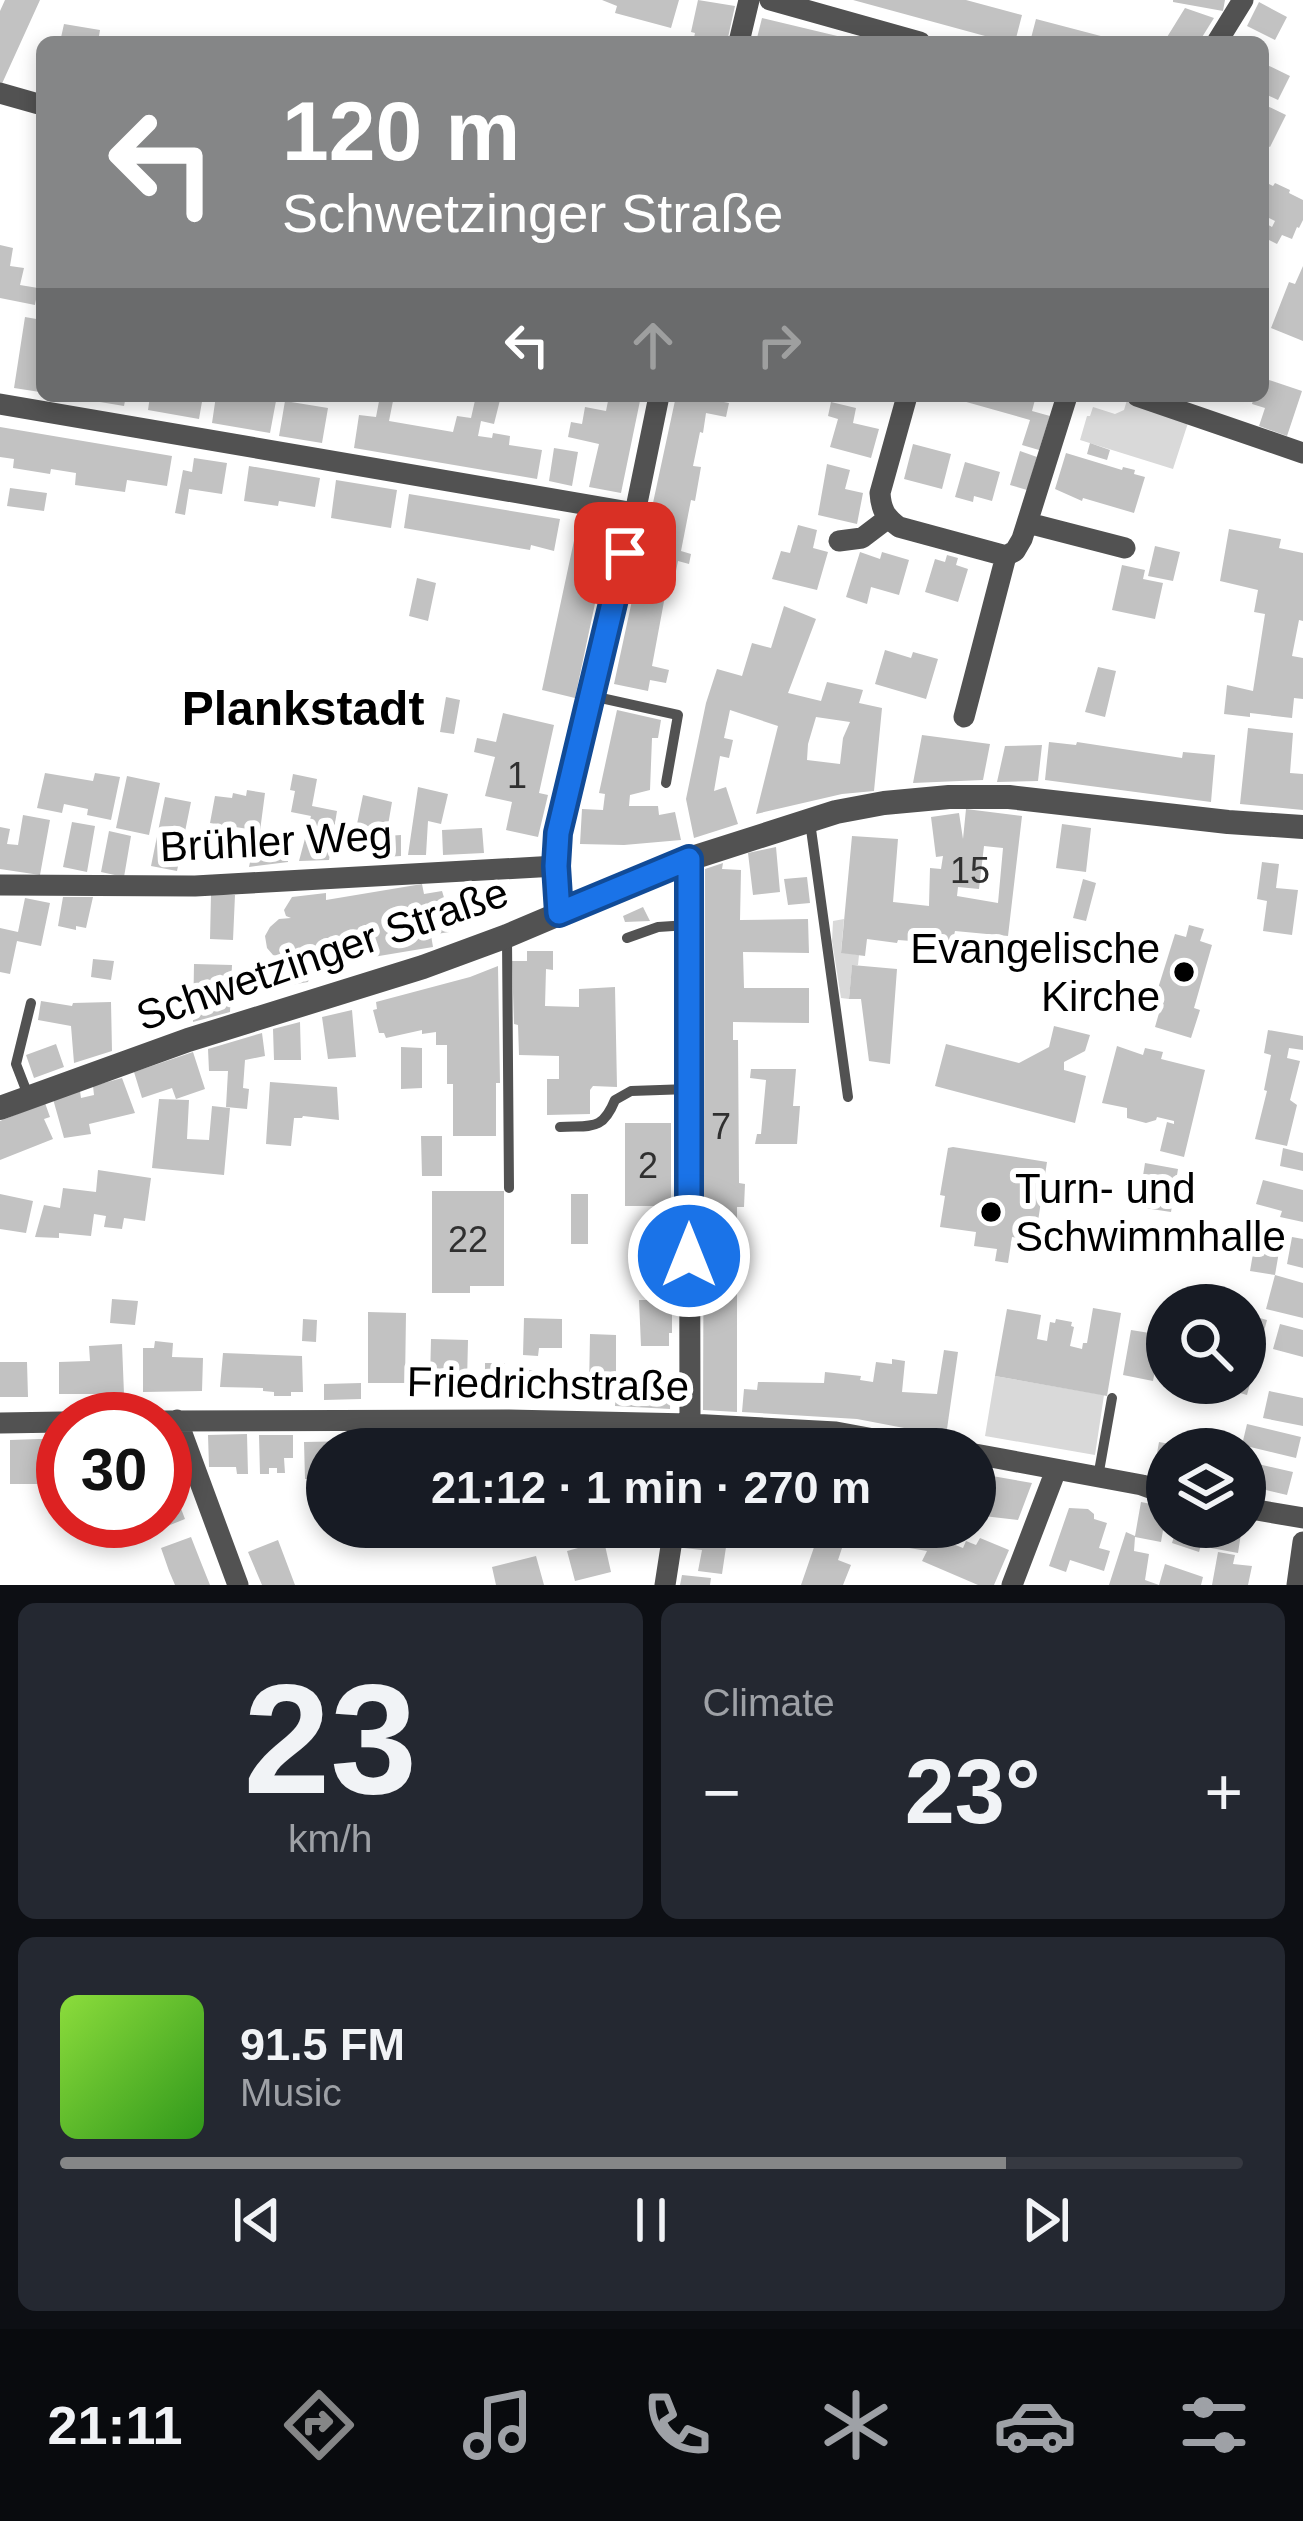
<!DOCTYPE html>
<html lang="en">
<head>
<meta charset="utf-8">
<style>
  body { margin:0; font-family:Helvetica,sans-serif; background:#242831; color:#f1f3f6; height:100vh; display:flex; flex-direction:column; font-size:45px; white-space:nowrap }
  * { box-sizing:border-box; margin:0 }
  p { font-size:39px; color:#9ea1a6 }
  .icon { flex:none; width:66px; height:66px; fill:none; stroke:currentColor; stroke-width:2; stroke-linecap:round; stroke-linejoin:round }
  .map { position:relative; height:1585px; overflow:hidden }
  .panel { display:flex; flex-direction:column; gap:18px; padding:18px; background:#0d0f14; flex:1 }
  .panel>* { flex:none }
  .banner { position:absolute; left:36px; top:36px; width:1233px; height:366px; border-radius:18px; box-shadow:0 6px 18px #0003; background:#858687; color:#fff; overflow:hidden }
  .fabs { position:absolute; left:1146px; top:1284px; display:grid; gap:24px }
  .fabs a { display:grid; place-items:center; width:120px; height:120px; border-radius:50%; background:#171b24; box-shadow:0 6px 18px #0003; font-size:60px }
  .speed { position:absolute; left:36px; top:1392px; display:flex; gap:24px; font-size:60px; font-weight:700; text-align:center }
  .speed>* { display:grid; place-content:center; width:156px; height:156px; border-radius:50%; background:#171b24; box-shadow:0 6px 18px #0003; line-height:1 }
  .speed .limit { border:18px solid #d22; background:#fff; color:#111 }
  .pin { position:absolute; display:grid; place-items:center; width:102px; height:102px; color:#fff; margin:-51px; border-radius:24px; box-shadow:0 6px 18px #0006 }
  .me { position:absolute; width:132px; margin:-66px; rotate:0deg; stroke-linejoin:round; filter:drop-shadow(0 0 9px #0008) }
  .turn { display:flex; align-items:center; gap:42px; height:252px; padding:0 48px; font-size:54px }
  .turn .icon { width:156px; height:156px; stroke-width:2.5 }
  .turn b { display:block; font-size:84px; line-height:102px }
  .lanes { display:flex; align-items:center; height:114px; padding:0 48px; background:#0003; justify-content:center; gap:60px; direction:ltr }
  .lanes .off { opacity:.35 }
  .big { font-size:90px; font-weight:600; line-height:1.1 }
  .panel .card { flex:1; display:flex; flex-direction:column; justify-content:center; gap:18px; min-width:0; padding:0 42px; border-radius:18px; background:#242831 }
  .panel .dial { align-items:center; gap:0 }
  .dial b { font-size:156px; line-height:1 }
  .song { display:flex; align-items:center; gap:36px }
  .cover { width:144px; height:144px; border-radius:18px; background:linear-gradient(135deg,hsl(90 70% 55%),hsl(110 70% 35%)) }
  .played { height:12px; border-radius:6px; background:linear-gradient(90deg,#858687 80%,#363941 80%) }
  .keys { display:flex; justify-content:space-around; direction:ltr }
  .heat { display:flex; justify-content:space-between; align-items:center; font-size:66px; direction:ltr }
  .panel .tiles { flex:1; display:grid; gap:18px; grid-template-columns:1fr 1fr }
  .card:last-child { grid-column:span 2 }
  .trip { position:absolute; left:306px; top:1428px; width:690px; height:120px; border-radius:60px; background:#171b24; box-shadow:0 6px 18px #0003; font-weight:600; line-height:120px; text-align:center }
  .tab-bar { display:flex; height:192px; justify-content:space-around; align-items:center; background:#090b0e; color:#9ea1a6 }
  .tab-bar .icon { width:84px; height:84px }
  .tab-bar .active { color:#858687 }
  .tab-bar b { font-size:54px; color:#f1f3f6 }
  .map>svg:first-child { display:block }
</style>
</head>
<body>
<div class="map">
<svg width="1303" height="1585" viewBox="0 0 1303 1585">
  <rect width="100%" height="100%" fill="#fff"/>
  <path fill="#d9d9d9" d="M1127,400L1188,423L1173,469L1080,440L1087,416H1090L1093,407L1115,414L1124,410Z
    M844,919L841,952L859,955L858,965L852,966L849,999L841,998L832,941L833,921Z
    M995,1376L1104,1395L1095,1455L985,1436Z"/>
  <path fill="#c2c2c2" fill-rule="evenodd" d="M5,0H40L0,88V11Z
    M602,0H679L671,28L615,13L617,6Z
    M698,0L735,6L727,42H693L695,33L691,32Z
    M853,0H966L1022,15L1015,42H1007Z
    M1173,0H1225L1223,11L1173,2Z
    M1259,2L1287,17L1275,40L1247,26Z
    M1185,8L1214,18L1199,42H1164Z
    M762,18L854,40V42H805L791,38L790,42H756Z
    M1036,19L1116,40V42H1030Z
    M64,24L100,30L98,42H60Z
    M1263,63L1290,76L1278,100L1263,93Z
    M1263,104L1286,115L1270,147L1263,144Z
    M1267,183L1273,186L1275,183L1290,190L1289,193L1303,200V220L1299,228L1297,227L1292,239L1282,235L1277,244L1263,237V222L1272,227L1275,221L1263,215V191Z
    M0,245L13,248L10,266L24,268L20,285L38,288L35,305L0,298Z
    M1303,266V341L1271,328L1289,282L1295,284Z
    M25,317L42,320L40,392L14,388Z
    M1263,378L1302,391L1287,436L1259,426L1265,408L1252,404L1254,396H1263Z
    M77,396H126L124,406L76,398Z
    M150,396H203L199,419L148,410Z
    M216,396H247L276,401L270,433L212,423Z
    M380,396H394L389,421L453,432L457,416L471,418L476,396H501L494,424L481,421L478,436L492,438L493,433L510,436L509,445L542,450L537,479L354,448L359,415L376,417Z
    M609,396H641L621,493L589,487L599,444L568,437L571,422L582,424L585,407L606,411Z
    M676,396H710L709,399L729,403L726,417L706,413L703,433L700,432L693,466L701,467L695,501L691,500L681,551L691,554L689,564L678,561L676,571L670,569L652,666L669,670L666,683L650,680L648,691L614,684Z
    M945,396H1036L1032,411L1050,416L1039,450L1022,445L1030,420Z
    M285,401L328,408L322,443L279,436Z
    M831,402L856,408L853,423L879,429L871,458L830,447L838,419L828,416Z
    M0,427L172,456L167,486L127,480L125,492L75,485L76,473L51,469L50,474L13,468L14,459L0,457Z
    M1090,443L1110,450L1107,460L1087,454Z
    M913,444L951,454L942,489L904,479Z
    M554,448L578,452L572,486L549,481Z
    M1020,451L1037,457L1027,490L1010,485Z
    M1066,453L1122,470L1123,467L1135,470L1134,474L1145,477L1134,513L1083,498L1082,501L1055,489Z
    M194,458L227,463L222,494L189,489L185,515L175,513L183,470L192,472Z
    M965,462L1000,472L992,501L974,496L973,502L955,497Z
    M827,464L850,470L845,489L863,493L857,524L818,515Z
    M249,466L320,478L315,507L279,501L278,506L244,501Z
    M336,480L397,490L391,528L331,518Z
    M10,488L47,493L44,511L7,506Z
    M409,494L560,519L554,551L531,545L530,550L404,528Z
    M578,522L611,528L575,698L542,690Z
    M798,525L817,530L813,548L828,552L817,590L772,579L781,551L790,553Z
    M1229,529L1281,539L1279,548L1303,553V621L1299,620L1292,656L1303,658V699L1294,698L1292,718L1250,713V717L1224,714L1227,685L1253,691L1265,614L1254,612L1258,590L1220,581Z
    M1155,546L1180,552L1173,581L1148,576Z
    M860,552L880,559L882,552L909,560L899,595L871,587L867,604L846,597Z
    M947,555L958,558L956,565L968,569L958,602L925,592L935,559L945,562Z
    M1122,565L1145,570L1143,579L1163,583L1155,619L1112,610Z
    M417,578L436,583L428,621L409,616Z
    M784,606L816,619L788,693L821,701L827,682L863,690L859,703L882,708L874,791L842,794L756,814L778,726L730,710L724,738L733,740L729,758L720,756L714,791L726,787L738,824L694,838L686,799L706,703L717,669L742,676L752,643L771,648ZM816,717L850,722L843,738L840,764L807,760L808,744Z
    M885,650L911,658L913,652L938,659L926,699L875,684Z
    M1098,667L1116,671L1105,717L1085,712Z
    M446,697L460,700L454,734L440,732Z
    M617,710L661,720L658,738H652L650,790L630,795L629,806H658L659,815L675,812L681,840L624,845L580,844L582,809L603,810L605,794L599,793Z
    M503,713L554,725L539,793L548,795L538,837L506,830L512,802L485,796L495,757L474,752L477,738L496,742Z
    M1248,728L1293,733L1290,773L1303,774V810L1240,804Z
    M922,735L990,744L983,780L913,783Z
    M1049,742L1076,745L1077,742L1182,758L1183,752L1215,755L1211,802L1045,780Z
    M1042,745L1038,781L997,782L1005,746Z
    M45,773L93,781L95,773L120,777L111,820L87,815L88,809L64,804L62,813L37,808Z
    M293,774L317,779L312,806L337,811L329,860L299,861L311,816L291,812L295,791L290,790Z
    M127,776L160,783L149,835L116,828Z
    M418,787L448,794L441,824L428,821L426,855H408Z
    M247,790L265,793L260,831L210,823L215,796L232,798L233,793L246,796Z
    M363,795L392,802L387,831L357,824Z
    M165,797L191,802L177,871L151,866Z
    M966,809L1022,816L1008,936L955,931L952,944L898,940L897,943L867,939L865,956L841,953L852,836L898,839L893,902L929,906L930,868L941,869L943,856L936,857L931,817L959,813L963,839ZM984,846L1003,848L998,903L957,896L958,887L979,889Z
    M23,815L50,820L40,875L0,869V827L10,829L7,844L18,845Z
    M72,822L95,826L87,872L63,867Z
    M1062,824L1091,828L1086,872L1056,868Z
    M482,828L484,853L443,855L442,830Z
    M287,830L288,862L249,867L256,832Z
    M109,831L131,836L124,877L101,872Z
    M401,835V856L368,858L371,837Z
    M776,847L780,892L753,895L748,853Z
    M1262,862L1279,864L1276,888L1298,890L1292,935L1263,931L1267,901L1257,899Z
    M723,863L722,869L741,870L740,920L808,919L809,953L743,952L744,988H809V1023L733,1022V1040H738L739,1183L745,1184L744,1207H737V1412L703,1410L705,869Z
    M807,877L810,903L788,905L784,879Z
    M1083,879L1096,883L1086,921L1073,918Z
    M422,884L424,894L442,891L451,920L448,924L449,932L431,935L433,947L337,963L339,970L310,976L308,982L285,986L282,965L288,963L287,959L273,955L267,948L265,936L270,927L279,919L291,918L286,916L284,910L292,897L326,893V900Z
    M211,894L235,895L233,940L210,939Z
    M63,897H93L86,928L76,926V930L58,926Z
    M25,898L50,903L41,946L17,941L10,974L0,972V928L18,932Z
    M643,907L650,921L625,922L623,916Z
    M1189,925L1204,929L1200,941L1212,945L1194,1008L1200,1010L1191,1038L1155,1027L1161,1006L1155,998L1175,934L1186,937Z
    M527,951H553V970L546,969L545,1006L579,1007V989L615,987L617,1087L593,1086L590,1090V1114L547,1115V1079H559V1056L519,1055L518,1025L514,1024L512,961H527Z
    M93,959L114,961L111,980L91,977Z
    M194,964L232,965L230,1012L193,1022Z
    M852,965L897,969L890,1064L869,1061L861,999H849Z
    M498,966L500,1083H496V1136H453V1084H447V1045H436V1032L422,1034V1030L386,1038L384,1033H379L373,1010L377,1009L376,1002L470,977Z
    M41,1001L72,1006L73,1003L111,1002L112,1051L74,1063L71,1026L38,1020Z
    M352,1010L356,1057L328,1059L322,1017Z
    M300,1022L301,1060H274L273,1029Z
    M1054,1026L1090,1035L1085,1051L1064,1062V1070L1086,1076L1075,1123L935,1086L946,1044L1019,1063L1049,1047Z
    M1268,1030L1303,1036V1050L1289,1048L1287,1058L1300,1061L1290,1100L1297,1105L1287,1146L1255,1139L1267,1091L1264,1090L1271,1055L1264,1053Z
    M262,1033L265,1056L245,1060L243,1088L249,1089L247,1109L226,1107L228,1071H209L208,1049Z
    M56,1044L64,1067L34,1078L26,1055Z
    M1117,1046L1143,1055L1145,1048L1163,1052L1161,1059L1205,1070L1184,1157L1160,1151L1167,1122L1174,1124V1121L1157,1117L1156,1120L1146,1123L1127,1118V1108L1102,1103Z
    M401,1047L422,1048V1088L401,1089Z
    M193,1052L205,1089L176,1099L172,1088L142,1098L134,1072Z
    M751,1069H796L793,1106H800L797,1144H755L757,1134H761L766,1080L750,1078Z
    M122,1078L135,1113L89,1124L91,1134L64,1138L53,1099L80,1091L81,1098L94,1095L93,1086Z
    M270,1082L337,1087L339,1120L303,1116L302,1118H294L291,1146L266,1144Z
    M159,1099L189,1100L187,1139L209,1140L212,1106L230,1108L224,1175L152,1168Z
    M45,1103L50,1117L44,1119L53,1139L0,1160V1121Z
    M625,1123H671V1206H625Z
    M421,1136H442V1176H422Z
    M953,1147L1047,1162L1035,1241L1012,1237L1008,1263L995,1261L997,1249L974,1246L976,1232L940,1227L945,1196L940,1195L948,1148Z
    M1283,1148L1303,1153V1171L1280,1166Z
    M1145,1163L1178,1169L1171,1212L1138,1207Z
    M98,1170L151,1178L145,1221L124,1218L122,1229L104,1227L106,1216L94,1214L91,1236L59,1233V1238L35,1237L44,1205L60,1208L63,1188L96,1192Z
    M1263,1180L1303,1190V1222L1280,1217L1282,1211L1256,1204Z
    M432,1191H504V1286H470V1293H432Z
    M0,1194L33,1201L26,1233L0,1229Z
    M571,1194H588V1244H571Z
    M1256,1236L1281,1240L1275,1275L1250,1271Z
    M1292,1237L1303,1239V1268L1287,1264Z
    M636,1244L671,1245L670,1278H637Z
    M1275,1275L1303,1283V1318L1266,1309Z
    M112,1299L138,1301L135,1325L110,1323Z
    M639,1300H672V1333H669V1346H641Z
    M1093,1308L1121,1313L1107,1396L995,1376L1007,1309L1041,1315L1037,1339L1047,1341L1050,1322L1055,1323L1056,1319L1072,1322L1071,1326L1074,1327L1070,1346L1082,1349L1083,1343H1087Z
    M368,1312L406,1313L405,1383H368Z
    M1245,1314L1267,1320L1247,1395L1208,1384L1245,1383Z
    M524,1318L562,1319V1348H539L538,1356L523,1355Z
    M303,1319L317,1320L316,1342L302,1341Z
    M1280,1324L1303,1330V1357L1273,1349Z
    M1131,1330L1162,1335L1153,1381L1123,1375Z
    M590,1334L616,1335V1376L671,1378L670,1409L615,1406L616,1391L589,1390Z
    M431,1339L468,1340L467,1382H430Z
    M155,1341L173,1343L172,1357L203,1358L202,1391L143,1392V1348H154Z
    M122,1344L124,1394H59V1362L90,1361L89,1346Z
    M944,1350L958,1352L946,1436L857,1419L742,1412L744,1389L757,1390L758,1382L824,1383L825,1372L861,1376L860,1380L873,1382L876,1362L892,1364V1359L905,1361L902,1392L937,1394Z
    M223,1353L302,1356L303,1392H291V1396H274V1392L263,1391V1388L220,1387Z
    M0,1362H27L28,1397H0Z
    M485,1363H505V1383L485,1382Z
    M517,1370H537V1393L517,1394Z
    M361,1383V1399L324,1400V1384Z
    M1269,1391L1303,1398V1426L1263,1418Z
    M1247,1424L1301,1437L1296,1458L1242,1445Z
    M247,1434L248,1474H237L236,1467H209L208,1435Z
    M259,1435H293V1458H284L285,1473H277V1468H269V1474H260Z
    M603,1436L664,1441V1449H602Z
    M39,1439H63V1472L39,1473L40,1484H10V1440Z
    M702,1440L784,1445V1449H700Z
    M357,1441L358,1449H327V1479H305L304,1442Z
    M1159,1442L1186,1447L1185,1449H1167V1478L1153,1476Z
    M1245,1461L1293,1472L1287,1495L1245,1485Z
    M975,1473L1032,1483L1018,1520L975,1515Z
    M175,1493L185,1519L145,1535L139,1521H165V1497Z
    M1141,1502L1167,1507L1161,1542L1135,1537L1134,1551L1149,1554L1145,1580L1159,1585H1109L1126,1532L1135,1536Z
    M1069,1508L1088,1509L1094,1514V1519L1107,1523L1099,1548L1110,1551L1104,1571L1070,1560L1066,1572L1049,1566Z
    M687,1527H729L722,1574L698,1571L702,1550L684,1548Z
    M821,1527H849L838,1560L851,1565L843,1585H801Z
    M906,1527H927L925,1536H933L963,1548L966,1541L976,1545L980,1538L1009,1550L994,1585H978L922,1561L927,1551L862,1540L867,1528L905,1534Z
    M1177,1527H1206L1199,1552L1172,1543Z
    M1216,1527H1242L1238,1553L1211,1548Z
    M191,1537L200,1560L210,1585H175L169,1571L161,1548Z
    M278,1540L295,1585H262L248,1552Z
    M604,1541L611,1572L575,1581L567,1551Z
    M1218,1552L1235,1555L1233,1564L1252,1566L1248,1585H1212Z
    M536,1556L544,1585H496L492,1567Z
    M1165,1564L1203,1577L1201,1585H1159Z
    M682,1575L711,1578L710,1585H680Z"/>
  <g fill="none" stroke-linecap="round" stroke-linejoin="round">
    <path stroke="#525252" stroke-width="10" d="M592,696L678,715L666,783
      M810,822L848,1097
      M627,938L658,927L688,925
      M507,939L509,1188
      M28,1095L16,1064L31,1003
      M560,1127C591,1125 602,1132 615,1100L631,1091L689,1089
      M1098,1477L1112,1398"/>
    <path stroke="#525252" stroke-width="21" d="M770,0L920,42
      M739,42L749,0
      M1217,42L1243,0
      M0,93L42,105
      M907,396L880,493C881,509 885,517 899,527L1006,556
      M1137,396L1303,453
      M0,404L635,513
      M1028,523L1125,548
      M839,541L862,538L887,519
      M964,717L1006,556L1015,551L1022,539L1067,396
      M0,885L195,886L556,866
      M559,912L556,866L558,833L635,513L659,396
      M177,1420L238,1585
      M165,1421L509,1420L690,1424L836,1432L928,1449
      M0,1423L63,1422
      M686,1449L690,1424L689,859
      M975,1454L1142,1485L1167,1494
      M1245,1508L1303,1518
      M665,1585L674,1527
      M1012,1585L1056,1470
      M1297,1585L1303,1542"/>
    <path stroke="#525252" stroke-width="24" d="M0,1108L188,1040L423,967L507,936L689,859L836,812L884,803L949,797H1009L1228,822L1303,827"/>
  </g>
  <g fill="none" stroke-linecap="round" stroke-linejoin="round">
    <defs>
      <path id="route" d="M625,553L558,833L556,866L559,913L689,859V1256"/>
    </defs>
    <use href="#route" stroke="#114b97" stroke-width="30"/>
    <use href="#route" stroke="#1a73e8" stroke-width="21"/>
  </g>
  <g fill="#000" stroke="#fff" stroke-width="4.5">
    <circle cx="1184" cy="972" r="12"/>
    <circle cx="991" cy="1212" r="12"/>
  </g>
  <g text-anchor="middle" dominant-baseline="central" stroke-width="12" stroke-linejoin="round" paint-order="stroke">
    <g font-size="36" fill="#303030">
      <text x="517" y="775">1</text>
      <text x="970" y="870">15</text>
      <text x="721" y="1126">7</text>
      <text x="648" y="1165">2</text>
      <text x="468" y="1239">22</text>
    </g>
    <g font-size="42" fill="#000" stroke="#fff">
      <text transform="translate(276 841) rotate(-3)">Brühler Weg</text>
      <text transform="translate(322 954) rotate(-19)">Schwetzinger Straße</text>
      <text transform="translate(548 1384) rotate(1)">Friedrichstraße</text>
    </g>
    <g font-size="42" fill="#000" stroke="#fff" text-anchor="end">
      <text x="1160" y="948">Evangelische<tspan x="1160" dy="48">Kirche</tspan></text>
      <text x="1015" y="1188" text-anchor="start">Turn- und<tspan x="1015" dy="48">Schwimmhalle</tspan></text>
    </g>
    <g font-size="48" font-weight="bold" fill="#000" stroke="#fff">
      <text x="303" y="708">Plankstadt</text>
    </g>
  </g>
</svg>
<div class="fabs">
<a><svg class="icon" aria-label="search" viewBox="0 0 24 24"><circle cx="10" cy="10" r="6"/><path d="M15 15l6 6"/></svg></a>
<a><svg class="icon" aria-label="layers" viewBox="0 0 24 24"><path d="M12 4l9 5-9 5-9-5zM3 14l9 5 9-5"/></svg></a>
</div>
<div class="speed"><div class="limit">30</div></div>
<div class="pin" style="left:625px;top:553px;background:#d93025"><svg class="icon" aria-label="arrive" viewBox="0 0 24 24"><path d="M6 21V4h12l-3 4 3 4H6"/></svg></div>
<svg class="me" style="left:689px;top:1256px" viewBox="-20 -20 40 40"><circle r="17" fill="#1a73e8" stroke="#fff" stroke-width="3"/><path d="M0-11L8 9 0 5-8 9z" fill="#fff"/></svg>
<div class="trip">21:12 · 1 min · 270 m</div>
<div class="banner">
<div class="turn"><svg class="icon" aria-label="left" viewBox="0 0 24 24"><path d="M17 20v-9H6M10 6l-5 5 5 5"/></svg><div><b>120 m</b>Schwetzinger Straße</div></div>
<div class="lanes"><svg class="icon" aria-label="left" viewBox="0 0 24 24"><path d="M17 20v-9H6M10 6l-5 5 5 5"/></svg><svg class="icon off" aria-label="ahead" viewBox="0 0 24 24"><path d="M12 20V5M6 11l6-6 6 6"/></svg><svg class="icon off" aria-label="right" viewBox="0 0 24 24"><path d="M7 20v-9h11M14 6l5 5-5 5"/></svg></div>
</div>
</div>
<section class="panel">
<div class="tiles">
<div class="card dial"><b>23</b><p>km/h</p></div>
<div class="card"><p>Climate</p>
<div class="heat"><a>−</a><b class="big">23°</b><a>+</a></div>
</div>
<div class="card">
<div class="song"><i class="cover"></i><div><b>91.5 FM</b><p>Music</p></div></div>
<div class="played"></div>
<div class="keys"><svg class="icon" aria-label="previous" viewBox="0 0 24 24"><path d="M18 5L8 12l10 7zM5 5v14"/></svg><svg class="icon" aria-label="pause" viewBox="0 0 24 24"><path d="M8 5v14M16 5v14"/></svg><svg class="icon" aria-label="next" viewBox="0 0 24 24"><path d="M6 5l10 7-10 7zM19 5v14"/></svg></div>
</div>
</div>
</section>
<nav class="tab-bar">
<b>21:11</b>
<svg class="icon active" aria-label="directions" viewBox="0 0 24 24"><path d="M12 3l9 9-9 9-9-9zM9 14v-3h6M13 9l2 2-2 2"/></svg>
<svg class="icon" aria-label="music" viewBox="0 0 24 24"><path d="M9 18V5l10-2v13"/><circle cx="6" cy="18" r="3"/><circle cx="16" cy="16" r="3"/></svg>
<svg class="icon" aria-label="phone" viewBox="0 0 24 24"><path d="M5 4h4l2 5-3 2q2 4 5 5l2-3 5 2v4C11 20 4 13 5 4z"/></svg>
<svg class="icon" aria-label="climate" viewBox="0 0 24 24"><path d="M12 3v18M4 7l16 10M4 17L20 7"/></svg>
<svg class="icon" aria-label="car" viewBox="0 0 24 24"><path d="M5 17H2v-5l4-1 3-4h7l3 4 3 1v5h-3M9 17h6M6 11h13"/><circle cx="7" cy="17" r="2"/><circle cx="17" cy="17" r="2"/></svg>
<svg class="icon" aria-label="filters" viewBox="0 0 24 24"><path d="M4 7h16M4 17h16"/><circle cx="9" cy="7" r="2"/><circle cx="15" cy="17" r="2"/></svg>
</nav>
</body>
</html>
